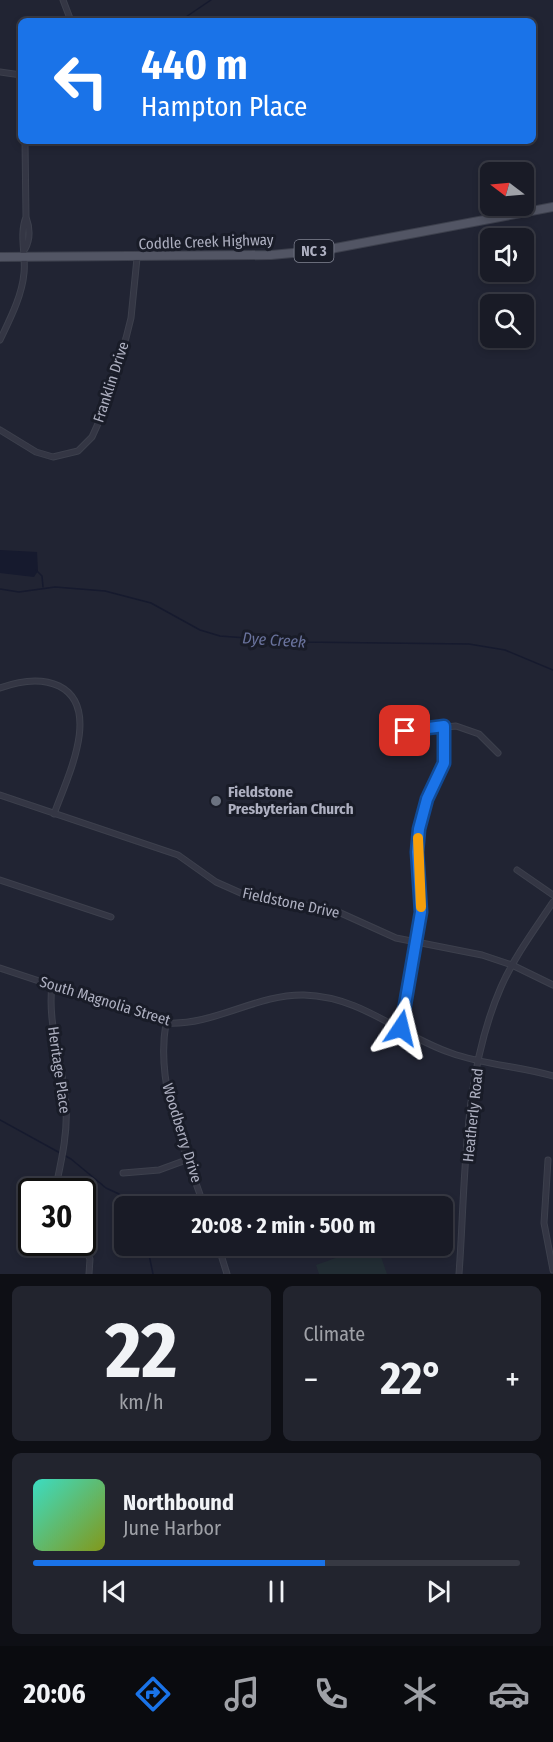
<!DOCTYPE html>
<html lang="en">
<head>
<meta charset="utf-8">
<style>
  body { margin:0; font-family:"Fira Sans Condensed",sans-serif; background:#22242e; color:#f1f3f6; height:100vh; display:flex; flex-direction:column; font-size:22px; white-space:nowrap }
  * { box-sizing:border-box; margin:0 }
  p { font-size:20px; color:#9fa1a7 }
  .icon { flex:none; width:33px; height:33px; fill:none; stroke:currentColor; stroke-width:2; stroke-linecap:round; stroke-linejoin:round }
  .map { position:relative; height:1274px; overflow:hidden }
  .details { display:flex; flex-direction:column; gap:12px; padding:12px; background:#0e0f15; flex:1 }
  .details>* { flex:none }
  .banner { position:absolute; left:18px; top:18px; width:518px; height:126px; border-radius:9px; box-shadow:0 3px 9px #0003,0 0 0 2px #373943; background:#1a73e8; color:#fff; overflow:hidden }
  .needle { width:39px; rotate:286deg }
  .fabs { position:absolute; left:480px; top:162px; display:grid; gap:12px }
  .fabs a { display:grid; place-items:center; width:54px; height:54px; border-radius:9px; background:#191b26; box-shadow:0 3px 9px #0003,0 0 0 2px #373943; font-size:30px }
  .speed { position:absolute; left:18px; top:1178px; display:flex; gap:12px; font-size:30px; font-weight:700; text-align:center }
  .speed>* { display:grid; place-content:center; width:78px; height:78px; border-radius:50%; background:#191b26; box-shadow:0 3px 9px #0003,0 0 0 2px #373943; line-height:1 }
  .speed .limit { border:3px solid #111; border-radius:9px; background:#fff; color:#111 }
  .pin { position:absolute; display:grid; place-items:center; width:51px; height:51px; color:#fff; margin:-26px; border-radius:12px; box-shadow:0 3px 9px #0006 }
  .me { position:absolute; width:66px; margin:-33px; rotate:10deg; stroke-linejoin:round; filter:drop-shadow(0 0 4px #0008) }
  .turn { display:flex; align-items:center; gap:21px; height:126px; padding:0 24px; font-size:27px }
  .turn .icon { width:78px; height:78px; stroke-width:2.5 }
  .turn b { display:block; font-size:42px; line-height:51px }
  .big { font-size:45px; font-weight:700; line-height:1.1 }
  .details .card { flex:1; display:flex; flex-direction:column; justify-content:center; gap:9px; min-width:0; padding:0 21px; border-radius:9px; background:#22242e }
  .details .dial { align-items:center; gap:0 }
  .dial b { font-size:78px; line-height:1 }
  .song { display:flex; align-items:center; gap:18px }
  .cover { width:72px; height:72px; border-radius:9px; background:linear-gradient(135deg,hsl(170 70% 55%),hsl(70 70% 35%)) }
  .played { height:6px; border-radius:3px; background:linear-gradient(90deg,#1a73e8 60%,#373943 60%) }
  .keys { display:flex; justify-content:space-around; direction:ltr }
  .heat { display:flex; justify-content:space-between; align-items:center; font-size:33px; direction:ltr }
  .details .tiles { flex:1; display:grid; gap:12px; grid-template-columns:1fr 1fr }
  .card:last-child { grid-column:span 2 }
  .trip { position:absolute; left:114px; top:1196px; width:339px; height:60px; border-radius:9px; background:#191b26; box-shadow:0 3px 9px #0003,0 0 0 2px #373943; font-weight:700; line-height:60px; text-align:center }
  .tabs { display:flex; height:96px; justify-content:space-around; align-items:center; background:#0a0b0f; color:#9fa1a7 }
  .tabs .icon { width:42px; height:42px }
  .tabs .current { color:#1a73e8 }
  .tabs b { font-size:27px; color:#f1f3f6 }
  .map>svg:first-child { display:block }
</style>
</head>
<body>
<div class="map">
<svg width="553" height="1274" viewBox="0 0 553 1274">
  <rect width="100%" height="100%" fill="#212433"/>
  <path fill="#222d34" d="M353,1195L357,1206H324Z
    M306,1245H338L310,1256Z
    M372,1245H377L387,1274H319L316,1265Z"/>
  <path fill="#161a2e" d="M0,550L37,552L38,571L34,577L0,573Z"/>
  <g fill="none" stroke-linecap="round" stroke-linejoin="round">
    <path stroke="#161a2e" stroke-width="1.5" d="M180,21L211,0
      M36,570L42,576L43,587
      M0,589L19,592L55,587L105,591L151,603L200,630L220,636L299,642L469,644L505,650L553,670
      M0,1120L71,1159L106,1188L119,1194L130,1206
      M147,1245L153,1274"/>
    <defs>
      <path id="street" d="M63,0L71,21
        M0,72L21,75
        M25,141L26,217C30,228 31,238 25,249
        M0,340C10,319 22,296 24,273C26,254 19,235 26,217
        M0,430L36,452L53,457L78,451L92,437L101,417L126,338L131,318L137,258
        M0,688C19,681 40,677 59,686C103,708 66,780 54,814
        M385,733L456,726L479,734L498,753
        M0,795L178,855L216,882L243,894L334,910L396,938L482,955L512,965L553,985
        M517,870L553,895
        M0,880L111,917
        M0,968L166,1023C214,1026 256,994 304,995C364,997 398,1035 451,1053C484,1065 519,1066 553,1076
        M52,985C47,1025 63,1064 66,1104C68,1134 61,1162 55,1191
        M166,1023C155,1086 184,1147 204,1206
        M401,1028L421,912L417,852L419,829L427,799L444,763V726
        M548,1160L544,1223L553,1270
        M123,1173L159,1170L189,1159
        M82,1242L90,1259L89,1274
        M218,1245L227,1274
        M459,1274C466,1179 462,1076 501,987C514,957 535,929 553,902"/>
      <path id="primary" d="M0,257L271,255L325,250L553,207"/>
    </defs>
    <use href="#street" stroke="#3d404d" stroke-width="7"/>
    <use href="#primary" stroke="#3d404d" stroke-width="10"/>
    <use href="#street" stroke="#343644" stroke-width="5"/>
    <use href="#primary" stroke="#525564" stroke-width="8"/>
  </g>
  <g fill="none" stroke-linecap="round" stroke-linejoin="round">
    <defs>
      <path id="route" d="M401,1028L421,912L417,852L419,829L427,799L444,763V726L405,731"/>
    </defs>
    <use href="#route" stroke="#114b97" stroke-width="15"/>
    <use href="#route" stroke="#1a73e8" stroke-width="10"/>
    <path stroke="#f59e0b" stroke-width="10" d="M418,838L421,907"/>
  </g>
  <circle fill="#6b7280" stroke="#191c28" stroke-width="2" cx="216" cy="801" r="6"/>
  <g text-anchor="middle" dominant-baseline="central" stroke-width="6" stroke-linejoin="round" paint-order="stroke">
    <rect fill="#191c28" stroke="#818493" stroke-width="1.5" x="294.5" y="240" width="39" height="22" rx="4.5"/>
    <g font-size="14" font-weight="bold" fill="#aeb0c1">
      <text x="314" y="251">NC 3</text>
    </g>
    <g font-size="15" fill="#aeb0c1" stroke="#191c28">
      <text transform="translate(206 242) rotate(-2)">Coddle Creek Highway</text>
      <text transform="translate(111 382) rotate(-72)">Franklin Drive</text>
      <text transform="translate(291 903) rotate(12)">Fieldstone Drive</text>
      <text transform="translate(105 1001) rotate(17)">South Magnolia Street</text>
      <text transform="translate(59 1070) rotate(82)">Heritage Place</text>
      <text transform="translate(473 1115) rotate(-84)">Heatherly Road</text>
      <text transform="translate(182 1133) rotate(73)">Woodberry Drive</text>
    </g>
    <g font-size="15" font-weight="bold" fill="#aeb0c1" stroke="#191c28" text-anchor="start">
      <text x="228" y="792">Fieldstone<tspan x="228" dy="17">Presbyterian Church</tspan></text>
    </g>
    <g font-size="16" font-style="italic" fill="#6a739d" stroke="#191c28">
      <text transform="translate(274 640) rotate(4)">Dye Creek</text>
    </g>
  </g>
</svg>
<div class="fabs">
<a><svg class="needle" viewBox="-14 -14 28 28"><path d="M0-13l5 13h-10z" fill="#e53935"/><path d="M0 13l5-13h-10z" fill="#9fa1a7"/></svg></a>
<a><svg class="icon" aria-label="sound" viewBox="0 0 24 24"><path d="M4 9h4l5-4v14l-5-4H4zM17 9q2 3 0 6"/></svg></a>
<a><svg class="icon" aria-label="search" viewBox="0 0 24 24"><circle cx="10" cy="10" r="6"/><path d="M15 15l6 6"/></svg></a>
</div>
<div class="speed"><div class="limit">30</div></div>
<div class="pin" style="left:405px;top:731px;background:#d93025"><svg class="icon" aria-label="arrive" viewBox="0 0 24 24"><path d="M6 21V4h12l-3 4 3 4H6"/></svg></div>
<svg class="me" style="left:401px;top:1028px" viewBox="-20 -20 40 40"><path d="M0-17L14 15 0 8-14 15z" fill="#1a73e8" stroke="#fff" stroke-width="4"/></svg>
<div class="trip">20:08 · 2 min · 500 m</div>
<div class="banner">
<div class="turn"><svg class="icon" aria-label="left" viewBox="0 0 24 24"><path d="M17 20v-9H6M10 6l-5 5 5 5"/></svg><div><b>440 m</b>Hampton Place</div></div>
</div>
</div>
<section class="details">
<div class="tiles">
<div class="card dial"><b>22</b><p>km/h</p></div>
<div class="card"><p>Climate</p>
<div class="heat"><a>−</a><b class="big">22°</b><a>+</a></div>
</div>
<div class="card">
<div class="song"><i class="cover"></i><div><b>Northbound</b><p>June Harbor</p></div></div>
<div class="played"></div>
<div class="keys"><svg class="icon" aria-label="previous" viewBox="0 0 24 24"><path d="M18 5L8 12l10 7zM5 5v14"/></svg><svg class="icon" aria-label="pause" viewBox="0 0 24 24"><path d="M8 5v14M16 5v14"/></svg><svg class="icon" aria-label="next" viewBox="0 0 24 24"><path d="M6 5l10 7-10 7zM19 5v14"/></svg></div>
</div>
</div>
</section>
<nav class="tabs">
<b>20:06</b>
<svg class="icon current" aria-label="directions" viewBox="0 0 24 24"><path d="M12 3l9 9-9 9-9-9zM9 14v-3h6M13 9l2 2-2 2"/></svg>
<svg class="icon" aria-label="music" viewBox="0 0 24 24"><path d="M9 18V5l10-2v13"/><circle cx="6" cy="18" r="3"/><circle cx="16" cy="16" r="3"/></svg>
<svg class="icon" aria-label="phone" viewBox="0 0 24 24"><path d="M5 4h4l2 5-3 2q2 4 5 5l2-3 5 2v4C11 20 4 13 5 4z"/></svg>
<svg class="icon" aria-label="climate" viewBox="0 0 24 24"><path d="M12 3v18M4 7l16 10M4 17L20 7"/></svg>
<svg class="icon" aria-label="car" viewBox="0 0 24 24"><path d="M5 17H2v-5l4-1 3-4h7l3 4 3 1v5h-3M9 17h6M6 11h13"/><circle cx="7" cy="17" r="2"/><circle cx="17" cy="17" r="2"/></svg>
</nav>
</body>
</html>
